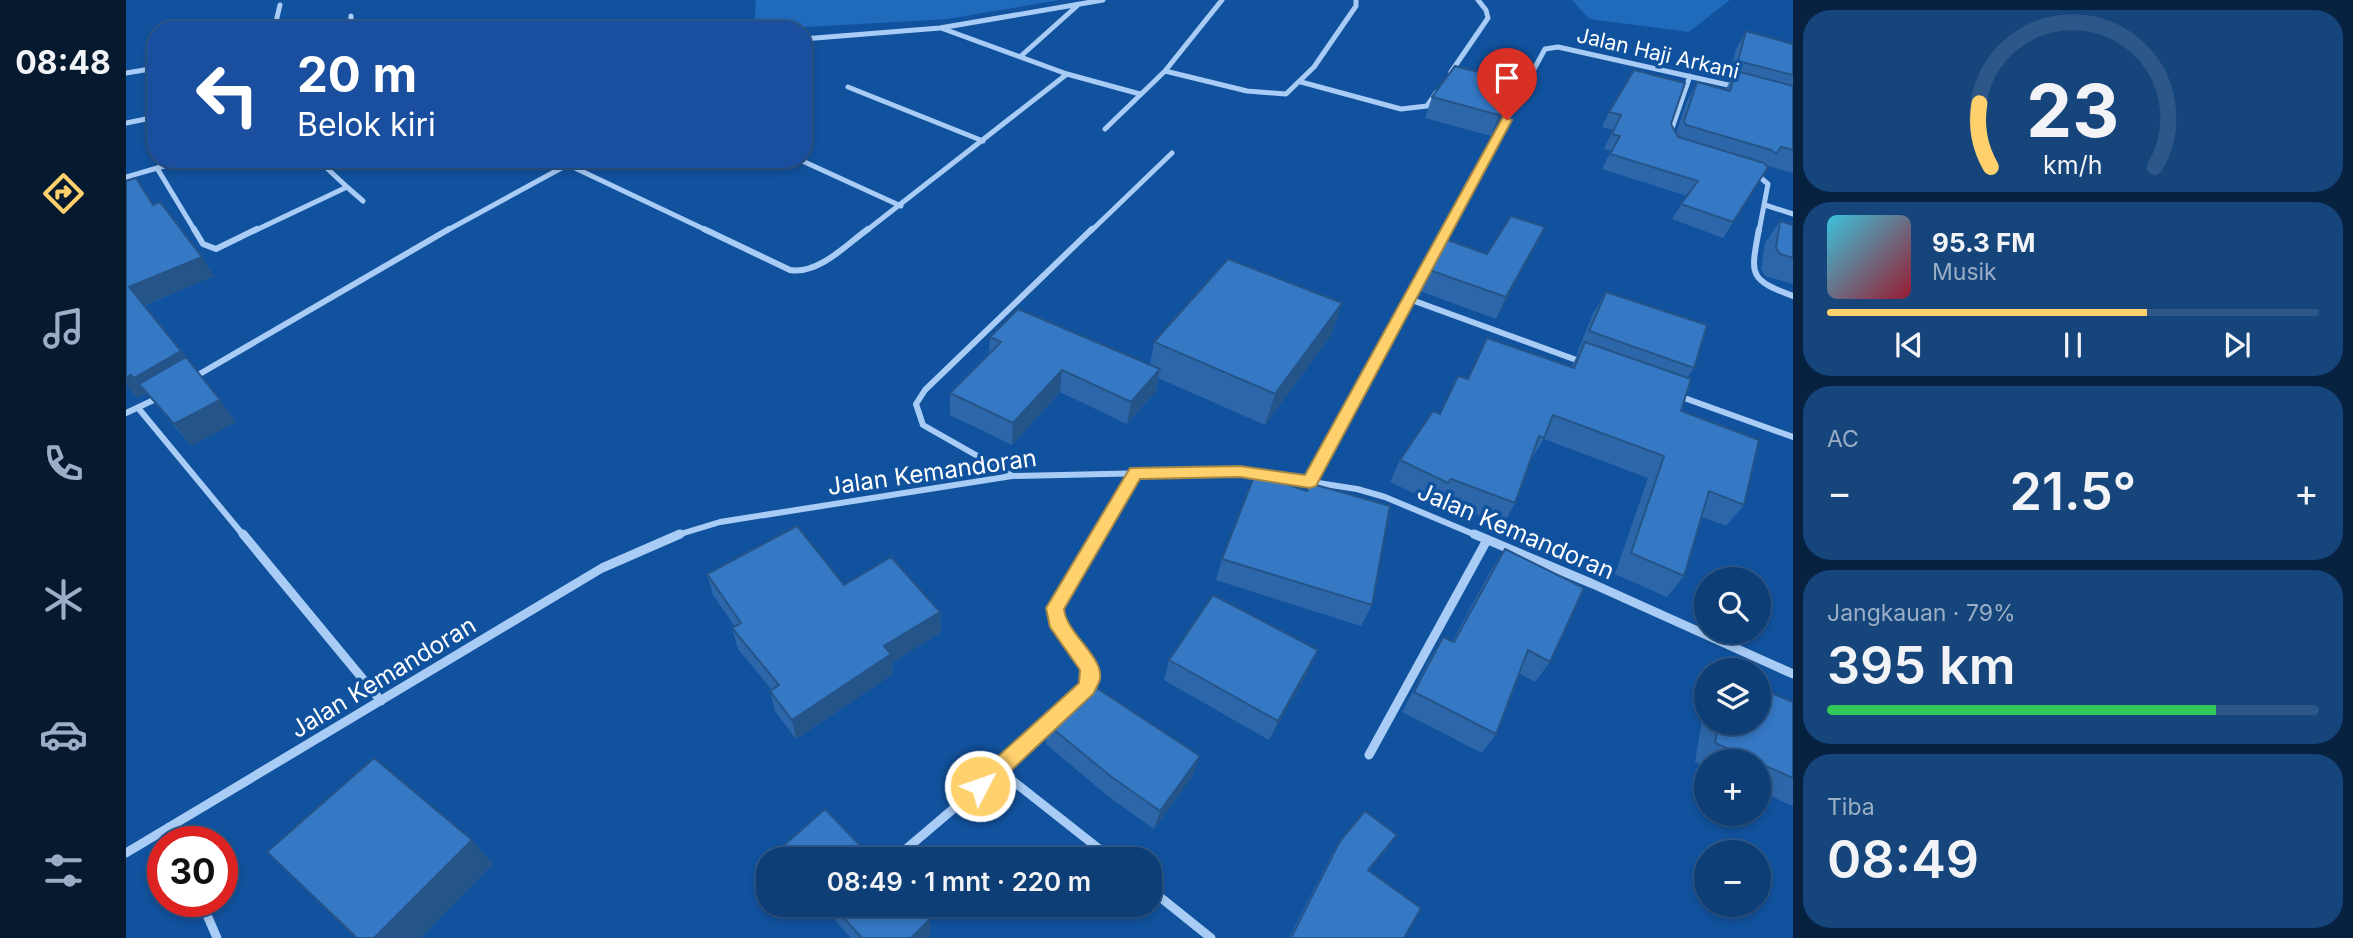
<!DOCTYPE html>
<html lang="id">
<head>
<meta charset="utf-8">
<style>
  body { margin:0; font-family:Inter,sans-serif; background:#16457b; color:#f1f3f6; height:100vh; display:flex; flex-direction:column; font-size:26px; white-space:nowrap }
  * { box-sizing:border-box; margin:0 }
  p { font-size:23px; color:#9aaec5 }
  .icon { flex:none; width:38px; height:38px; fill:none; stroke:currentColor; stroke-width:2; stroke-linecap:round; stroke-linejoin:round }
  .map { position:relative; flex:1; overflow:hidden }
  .details { display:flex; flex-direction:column; gap:10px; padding:10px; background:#072241; width:560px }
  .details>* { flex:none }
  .banner { position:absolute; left:21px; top:21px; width:665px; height:147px; border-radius:28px; box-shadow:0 4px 10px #0003,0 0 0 2px #2d5788; background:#1a4fa0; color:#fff; overflow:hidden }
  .buttons { position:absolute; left:1568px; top:567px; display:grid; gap:14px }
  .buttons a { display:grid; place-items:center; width:77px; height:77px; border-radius:50%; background:#0d3e76; box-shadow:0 4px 10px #0003,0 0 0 2px #2d5788; font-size:35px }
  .speed { position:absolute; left:21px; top:826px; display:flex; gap:14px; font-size:35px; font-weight:700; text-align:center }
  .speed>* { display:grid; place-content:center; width:91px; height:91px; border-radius:50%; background:#0d3e76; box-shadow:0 4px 10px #0003,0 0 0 2px #2d5788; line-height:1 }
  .speed .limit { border:10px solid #d22; background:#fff; color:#111 }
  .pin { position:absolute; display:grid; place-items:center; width:60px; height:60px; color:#fff; margin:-72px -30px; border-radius:50% 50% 50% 0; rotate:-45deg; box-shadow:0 0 7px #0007 }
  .pin .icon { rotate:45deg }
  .me { position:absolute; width:77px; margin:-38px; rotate:49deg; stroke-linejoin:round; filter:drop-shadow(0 0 5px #0008) }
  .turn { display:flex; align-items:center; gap:24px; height:147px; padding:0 35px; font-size:32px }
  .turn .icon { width:91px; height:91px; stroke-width:2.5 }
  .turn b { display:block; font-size:49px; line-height:60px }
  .big { font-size:52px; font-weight:600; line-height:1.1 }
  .details .widget { flex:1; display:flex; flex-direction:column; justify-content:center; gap:10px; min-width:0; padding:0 24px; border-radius:28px; background:#16457b }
  .details .dial { align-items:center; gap:0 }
  .dial svg { height:182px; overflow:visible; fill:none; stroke:#2d5788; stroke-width:7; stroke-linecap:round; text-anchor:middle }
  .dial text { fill:#f1f3f6; stroke:none }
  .song { display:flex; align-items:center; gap:21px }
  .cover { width:84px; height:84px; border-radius:10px; background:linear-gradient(135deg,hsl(190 70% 55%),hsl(350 70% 35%)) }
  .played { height:7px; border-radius:4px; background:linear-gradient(90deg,#ffd16c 65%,#2d5788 65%) }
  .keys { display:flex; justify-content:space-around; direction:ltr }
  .heat { display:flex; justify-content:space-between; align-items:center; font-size:38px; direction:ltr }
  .charge { height:10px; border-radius:5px; background:linear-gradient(90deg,#34c759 79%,#2d5788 0) }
  .trip { position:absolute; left:630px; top:847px; width:406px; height:70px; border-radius:28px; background:#0d3e76; box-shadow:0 4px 10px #0003,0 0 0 2px #2d5788; font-weight:600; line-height:70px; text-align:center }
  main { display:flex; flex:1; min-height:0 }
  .tab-bar { display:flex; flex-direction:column; width:126px; justify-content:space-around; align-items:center; background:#05192f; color:#9aaec5 }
  .tab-bar .icon { width:49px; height:49px }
  .tab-bar .active { color:#ffd16c }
  .tab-bar b { font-size:32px; color:#f1f3f6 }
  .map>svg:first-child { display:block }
</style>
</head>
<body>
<main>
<nav class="tab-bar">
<b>08:48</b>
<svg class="icon active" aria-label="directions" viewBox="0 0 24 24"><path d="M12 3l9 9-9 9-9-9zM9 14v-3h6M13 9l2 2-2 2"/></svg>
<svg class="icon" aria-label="music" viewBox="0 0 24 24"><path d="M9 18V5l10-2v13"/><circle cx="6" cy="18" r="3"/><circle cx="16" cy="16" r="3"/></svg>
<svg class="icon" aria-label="phone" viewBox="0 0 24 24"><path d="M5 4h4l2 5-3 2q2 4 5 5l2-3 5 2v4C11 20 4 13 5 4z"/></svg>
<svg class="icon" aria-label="climate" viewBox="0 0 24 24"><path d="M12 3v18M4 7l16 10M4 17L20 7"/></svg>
<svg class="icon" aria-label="car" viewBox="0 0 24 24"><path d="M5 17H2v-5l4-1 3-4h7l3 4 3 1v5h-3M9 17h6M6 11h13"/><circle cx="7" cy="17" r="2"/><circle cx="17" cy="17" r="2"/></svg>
<svg class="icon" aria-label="filters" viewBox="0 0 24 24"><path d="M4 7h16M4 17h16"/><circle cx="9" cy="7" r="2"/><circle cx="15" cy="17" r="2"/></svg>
</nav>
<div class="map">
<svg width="1667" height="938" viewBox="0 0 1667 938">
  <rect width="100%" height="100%" fill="#11529e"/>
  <path fill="#206abc" d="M630,0H933L822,19L628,30Z
    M1446,0H1604L1563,32L1463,19Z"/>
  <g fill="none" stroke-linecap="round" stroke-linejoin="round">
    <path stroke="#a8ccf5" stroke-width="5" d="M225,16V30
      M815,28L941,74L1014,94
      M148,30L154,5
      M677,39L814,28L977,0
      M895,56L952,5
      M1039,71L1121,91L1160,94L1188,67L1230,6V0
      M1325,72L1362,18L1360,10L1352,0
      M0,73L30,68
      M1175,82L1275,109L1301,106L1310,93
      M722,87L857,141
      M0,123L30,117
      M979,129L1039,71L1096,0
      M1544,134L1564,76
      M430,159L582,231
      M672,159L775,206
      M31,168L69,231
      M1630,174L1642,184L1633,231
      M0,177L62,159
      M221,187L237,201
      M1639,205L1667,214
      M128,231L221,187L191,159
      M320,231L452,159
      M740,231L941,74
      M965,231L1046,153
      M1320,231L1419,49L1432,47L1611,87"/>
    <path stroke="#a8ccf5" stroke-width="6" d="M68,229L77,244L90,249L131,229
      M578,229L664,270C692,275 720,245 742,229
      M1633,229C1625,274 1621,279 1667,296
      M1283,299L1456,362
      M65,379L323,229
      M1550,395L1667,437
      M13,409L118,536
      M0,413L34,397
      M885,475L797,425L790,404L799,390L966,229
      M1184,482L1321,229
      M548,536L594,522L886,476L1114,471L1231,489L1259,497L1352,536
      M972,536L1009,473"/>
    <path stroke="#a8ccf5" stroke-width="9" d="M117,534L255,701
      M1348,534L1467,584L1667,674
      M959,689C970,658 937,637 929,608L973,534
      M1243,755L1361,540
      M873,770L986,859
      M43,827L49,842
      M779,850L873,770L937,710
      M0,853L476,568L554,534
      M1024,889L1085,938
      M75,901L91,938"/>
  </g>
  <path fill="#2e67a9" d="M1620,31L1667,44V173L1643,166L1597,238L1546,219L1561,196L1476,169L1485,151L1478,149L1487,130L1476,127L1483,112L1545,124L1550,133L1561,101L1571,82L1599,90L1605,80H1602L1610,49Z
    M1391,82L1383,103L1365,136L1299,118L1306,97Z
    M27,204L88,276L18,306L110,422L65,446L23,396L20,394L11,398L0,384Z
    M1654,221L1667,225V284L1639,276L1635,269L1639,243Z
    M1419,227L1370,319L1294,291L1303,270L1361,254Z
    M1480,292L1568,368L1561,378L1555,411L1618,505L1600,526L1576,517L1558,576L1541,597L1489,574L1522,478L1418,439L1405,460L1389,503L1377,525L1314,500L1311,504L1264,482L1274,460L1342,379L1361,338L1445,367L1452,354L1451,353L1467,314Z
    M1206,334L1139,425L1032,378L1030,391L1001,424L934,392L886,445L824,415V393L863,354L864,337L1024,365L1028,342Z
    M1183,483L1246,605L1235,626L1090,580L1096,559L1181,491Z
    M1379,549L1424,662L1409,682L1393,673L1370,734L1356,753L1276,712L1305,657L1317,637L1326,642L1365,570Z
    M581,574L718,585L814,612L815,632L766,663L767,674L670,739L649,711L644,691L646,690L612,649L606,628L609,627L587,595Z
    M1043,660L1183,670L1143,740L1038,680Z
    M1580,698V723H1633L1667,702V806L1633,791V761H1580V767L1569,762Z
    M922,725L1074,756L1067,775L1028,829L983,797L920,744Z
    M1271,835L1243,870L1278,938H1163L1206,854L1214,841Z
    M655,848L747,859H658Z
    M696,905H791L804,919L805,934L802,938H725Z"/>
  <path fill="#255489" d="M1391,82L1383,103L1365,136L1373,115Z
    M1419,227L1408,249L1370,319L1380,297Z
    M76,257L88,276L17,306L3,287Z
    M1216,303L1206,334L1139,425L1149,394Z
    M55,351L69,370L13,384L23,397L8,378Z
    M1034,369L1030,391L1001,424L1005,402Z
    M936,370L934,392L886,445L887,423Z
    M5,375L20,394L11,398L0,384V377Z
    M94,400L110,422L65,446L48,424Z
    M814,612L815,632L766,663L767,674L670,739L666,720L758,646Z
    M1192,650L1183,670L1143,740L1152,721Z
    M1074,756L1067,775L1028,829L1034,811Z
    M346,840L367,864L295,938H248Z
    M804,919L805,934L802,938H785Z"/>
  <path fill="#3578c4" stroke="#255489" stroke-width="2" d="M1620,31L1667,44V75L1612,61Z
    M1329,66L1391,82L1373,115L1306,97Z
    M1508,70L1559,83L1545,124L1552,137L1638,163L1642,167L1607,222L1555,204L1572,181L1484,154L1494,136L1486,134L1495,115L1483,112Z
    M1610,71L1667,86V150L1655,147L1650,154L1645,150L1560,125L1558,121L1571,82L1604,91Z
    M10,178L27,205L34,202L76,257L3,287L55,351L8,378L5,375L0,377V181Z
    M1385,216L1419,227L1380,297L1303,270L1319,239L1361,254Z
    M1654,221L1667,225V258L1654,254L1650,248Z
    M1102,259L1216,303L1149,394L1028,342Z
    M1480,292L1581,325L1568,368L1463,331Z
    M892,309L1034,369L1005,402L936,370L887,423L824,393L875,342L864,337Z
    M1361,338L1448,368L1459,342L1565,379L1555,411L1633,440L1618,505L1583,491L1558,576L1505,553L1538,456L1427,415L1418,438L1413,436L1389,503L1325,479L1322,483L1274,460L1307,411L1314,414L1332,376L1342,379Z
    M60,357L94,400L48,424L13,384Z
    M1129,474L1181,491L1183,483L1264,506L1246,605L1096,559Z
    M671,526L718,585L765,557L814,612L758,646L765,654L666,720L644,691L653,685L606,628L615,623L581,574Z
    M1379,549L1458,588L1424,662L1402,650L1370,734L1288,692L1317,637L1328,642Z
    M1087,595L1192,650L1152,721L1043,660Z
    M963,683L1074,756L1034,811L987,778L922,725Z
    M1633,688L1667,702V778L1633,763V761H1630L1589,743L1593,723H1633Z
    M248,758L346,840L248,938H231L141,852Z
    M699,809L747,859H665L655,848Z
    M1239,811L1271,835L1242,870L1295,908L1278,938H1165L1214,841Z
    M706,905H791L804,919L785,938H736Z"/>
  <path fill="#ffd16c" stroke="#a68846" stroke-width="2" d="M1377,117L1386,120L1190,486L1184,488L1114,477L1014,479L938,609C940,633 978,657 974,679C973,684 969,690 967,694L861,793L854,796L847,793L844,786L847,779L953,683L954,670L924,627L920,608L1004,468L1114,466L1179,475Z"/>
  <g text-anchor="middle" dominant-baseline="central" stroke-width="7" stroke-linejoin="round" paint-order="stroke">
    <g font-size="21" fill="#fff" stroke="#11529e">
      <text transform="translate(1532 53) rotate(13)">Jalan Haji Arkani</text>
    </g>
    <g font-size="24" fill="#fff" stroke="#11529e">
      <text transform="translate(806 472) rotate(-8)">Jalan Kemandoran</text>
      <text transform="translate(1390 531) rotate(23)">Jalan Kemandoran</text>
      <text transform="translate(257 677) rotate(-31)">Jalan Kemandoran</text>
    </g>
  </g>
</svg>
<div class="buttons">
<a><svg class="icon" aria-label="search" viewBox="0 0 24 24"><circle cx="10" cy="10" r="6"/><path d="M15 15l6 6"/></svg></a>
<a><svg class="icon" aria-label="layers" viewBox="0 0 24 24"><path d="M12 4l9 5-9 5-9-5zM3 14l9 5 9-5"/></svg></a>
<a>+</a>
<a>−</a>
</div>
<div class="speed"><div class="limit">30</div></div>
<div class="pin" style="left:1381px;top:120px;background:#d93025"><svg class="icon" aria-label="arrive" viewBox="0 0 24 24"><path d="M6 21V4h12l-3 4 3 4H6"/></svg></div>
<svg class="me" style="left:854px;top:786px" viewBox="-20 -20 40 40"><circle r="17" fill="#ffd16c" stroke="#fff" stroke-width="3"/><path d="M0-11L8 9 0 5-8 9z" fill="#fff"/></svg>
<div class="trip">08:49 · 1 mnt · 220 m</div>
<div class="banner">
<div class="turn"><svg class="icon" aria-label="left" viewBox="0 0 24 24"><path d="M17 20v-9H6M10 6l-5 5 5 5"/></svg><div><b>20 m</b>Belok kiri</div></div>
</div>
</div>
<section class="details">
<div class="widget dial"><svg viewBox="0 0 100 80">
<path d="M14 69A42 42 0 1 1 86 69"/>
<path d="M14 69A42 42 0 0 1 9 41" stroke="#ffd16c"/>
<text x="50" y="56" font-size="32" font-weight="700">23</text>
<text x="50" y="72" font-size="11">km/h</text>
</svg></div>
<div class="widget">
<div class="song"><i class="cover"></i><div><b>95.3 FM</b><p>Musik</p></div></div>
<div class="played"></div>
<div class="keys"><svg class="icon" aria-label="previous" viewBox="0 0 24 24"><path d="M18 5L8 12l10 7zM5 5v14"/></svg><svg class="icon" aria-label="pause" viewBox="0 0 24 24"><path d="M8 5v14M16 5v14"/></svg><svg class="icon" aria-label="next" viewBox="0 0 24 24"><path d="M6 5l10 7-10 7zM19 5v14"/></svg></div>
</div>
<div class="widget"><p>AC</p>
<div class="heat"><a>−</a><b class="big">21.5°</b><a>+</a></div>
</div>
<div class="widget"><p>Jangkauan · 79%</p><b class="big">395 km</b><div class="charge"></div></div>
<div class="widget"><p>Tiba</p><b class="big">08:49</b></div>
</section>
</main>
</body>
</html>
